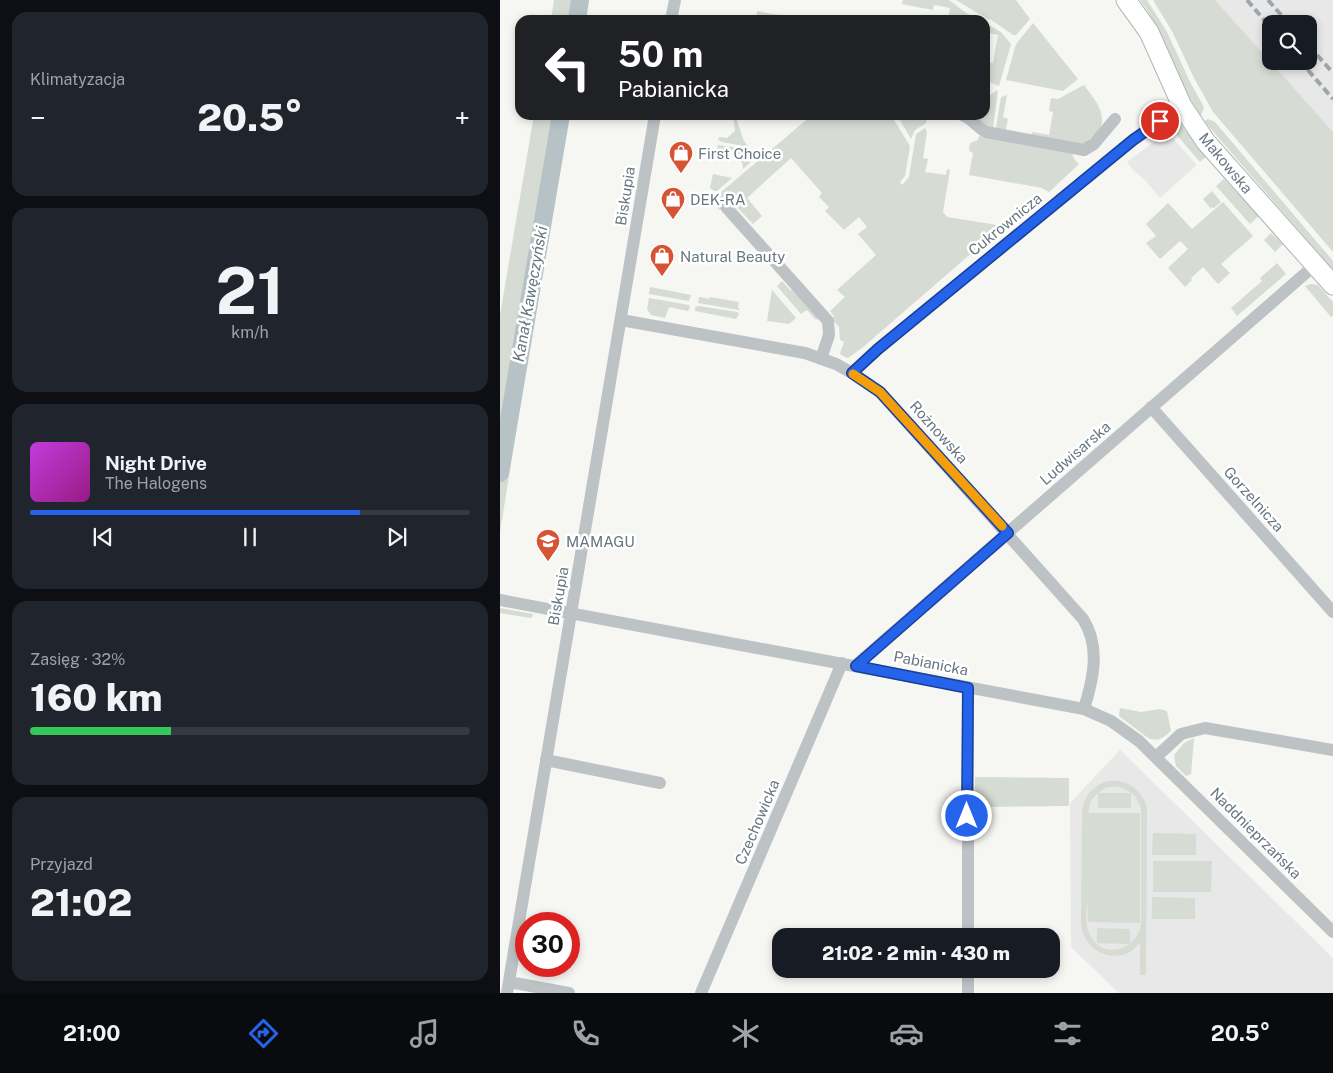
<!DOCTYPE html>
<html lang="pl">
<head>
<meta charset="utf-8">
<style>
  body { margin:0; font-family:"Public Sans",sans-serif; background:#20242c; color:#f1f3f6; height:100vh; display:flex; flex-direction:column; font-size:19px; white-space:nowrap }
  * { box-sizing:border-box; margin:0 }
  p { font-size:16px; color:#9ea1a6 }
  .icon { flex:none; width:28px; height:28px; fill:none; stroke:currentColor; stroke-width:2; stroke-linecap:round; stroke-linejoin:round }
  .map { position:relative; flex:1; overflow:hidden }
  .sheet { display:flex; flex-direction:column; gap:12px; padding:12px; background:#0d0f14; width:500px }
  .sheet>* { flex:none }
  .top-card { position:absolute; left:15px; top:15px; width:475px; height:105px; border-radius:15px; box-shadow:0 2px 8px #0003; background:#202124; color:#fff; overflow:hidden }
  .controls { position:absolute; left:762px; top:15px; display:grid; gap:10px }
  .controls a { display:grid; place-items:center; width:55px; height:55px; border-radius:10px; background:#171b24; box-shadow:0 2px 8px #0003; font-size:25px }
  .speed { position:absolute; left:15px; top:912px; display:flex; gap:10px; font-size:25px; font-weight:700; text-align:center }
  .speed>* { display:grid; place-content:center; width:65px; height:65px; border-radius:50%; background:#171b24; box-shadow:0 2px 8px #0003; line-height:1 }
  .speed .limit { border:8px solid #d22; background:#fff; color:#111 }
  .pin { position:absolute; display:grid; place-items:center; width:42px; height:42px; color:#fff; margin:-21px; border:2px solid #fff; border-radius:50%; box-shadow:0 1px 5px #0007 }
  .me { position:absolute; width:55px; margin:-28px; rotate:0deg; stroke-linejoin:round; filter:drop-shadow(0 0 4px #0008) }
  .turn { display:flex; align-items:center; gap:18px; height:105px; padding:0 20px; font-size:22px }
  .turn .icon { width:65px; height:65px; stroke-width:2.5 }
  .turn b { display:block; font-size:35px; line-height:42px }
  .big { font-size:38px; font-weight:800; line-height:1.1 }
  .sheet .widget { flex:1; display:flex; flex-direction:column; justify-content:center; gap:8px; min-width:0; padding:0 18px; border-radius:15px; background:#20242c }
  .sheet .dial { align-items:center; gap:0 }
  .dial b { font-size:65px; line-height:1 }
  .song { display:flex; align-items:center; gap:15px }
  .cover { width:60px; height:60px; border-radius:8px; background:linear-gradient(135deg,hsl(290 70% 55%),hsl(310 70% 35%)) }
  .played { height:5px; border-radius:2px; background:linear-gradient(90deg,#2563eb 75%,#363941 75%) }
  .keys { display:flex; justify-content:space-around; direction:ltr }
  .heat { display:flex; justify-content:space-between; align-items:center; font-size:28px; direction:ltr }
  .charge { height:8px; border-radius:4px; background:linear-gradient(90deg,#34c759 32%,#363941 0) }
  .trip { position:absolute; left:272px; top:928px; width:288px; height:50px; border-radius:15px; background:#171b24; box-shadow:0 2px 8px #0003; font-weight:800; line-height:50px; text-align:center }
  .tab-bar { display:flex; height:80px; justify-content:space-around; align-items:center; background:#090b0e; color:#9ea1a6 }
  .tab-bar .icon { width:35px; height:35px }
  .tab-bar .active { color:#2563eb }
  .tab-bar b { font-size:22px; color:#f1f3f6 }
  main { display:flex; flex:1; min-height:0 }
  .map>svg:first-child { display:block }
</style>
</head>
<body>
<main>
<section class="sheet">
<div class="widget"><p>Klimatyzacja</p>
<div class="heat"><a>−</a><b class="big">20.5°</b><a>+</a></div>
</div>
<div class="widget dial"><b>21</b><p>km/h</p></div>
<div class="widget">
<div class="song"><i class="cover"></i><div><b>Night Drive</b><p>The Halogens</p></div></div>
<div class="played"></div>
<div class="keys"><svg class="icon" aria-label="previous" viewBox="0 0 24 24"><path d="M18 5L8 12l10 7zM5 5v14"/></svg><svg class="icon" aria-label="pause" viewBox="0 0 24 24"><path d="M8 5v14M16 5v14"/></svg><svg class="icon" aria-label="next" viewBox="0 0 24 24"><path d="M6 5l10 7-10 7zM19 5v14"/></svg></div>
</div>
<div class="widget"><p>Zasięg · 32%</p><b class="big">160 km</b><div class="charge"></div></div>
<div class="widget"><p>Przyjazd</p><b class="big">21:02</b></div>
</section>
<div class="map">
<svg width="833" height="993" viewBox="0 0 833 993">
  <rect width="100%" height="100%" fill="#f6f6f3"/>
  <path fill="#e7e8e7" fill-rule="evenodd" d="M665,0H833V191ZM771,24H809V61H771Z
    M667,132L697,165L660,198L645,180L632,169L627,162Z
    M620,750L833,958V993H619L571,947L570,803Z"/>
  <path fill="#d6dbd3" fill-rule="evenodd" d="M54,0H86L83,20H51Z
    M403,0H449L465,12L479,20H448L450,8L434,5L433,10L402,4Z
    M456,0H516L530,19L516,35H513L490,19L489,20Z
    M640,0H647L667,32L690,82L704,107L701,116C676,80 667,36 640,0Z
    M653,0H715L833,132V252L713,112L694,78L672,31Z
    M257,11L285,16L284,20H256Z
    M485,23L501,32L511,44L499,86L485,80V62L493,63L498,35L485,32Z
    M533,23L578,79L563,91L506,80L516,44Z
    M584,85C594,99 607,112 600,130L584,144L531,137L532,132L549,135L553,112L549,111L551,98L558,99Z
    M498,90L493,128L485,126L471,115H485V98Z
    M507,95L503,117L508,119L505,133L496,128L501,97Z
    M34,115H67L0,532V315Z
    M229,115H235L244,141L249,147L222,142L218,140L219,137L227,138L235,131L234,121Z
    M312,115H391L410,146L405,176L400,182L402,185L409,177L416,134L425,128L427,132L423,158L428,159L425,172L446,175L447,169L450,170L443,212L447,217L497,225L521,215L467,257L362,348L348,358L341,355L340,353L344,342L340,340L339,327L332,319L334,316L330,311L345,297L337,290L376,255L358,234L367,227L359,217L344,230L325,211L329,207L319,197L322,193L291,158L247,198L262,216L253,224L231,201L219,210L217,207L220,193Z
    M397,115H428V116L426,123L415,130L411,139Z
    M708,119L715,122L833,261V270L704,121Z
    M675,122L682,126L706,157L700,162L668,125Z
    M479,136L571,152L575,160L579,164L549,192L542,188L469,175L473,153L469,151L470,143L478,140Z
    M218,145L247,149L251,151L253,160L243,169C242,152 231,147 216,152Z
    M213,174L232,178L217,191H214L210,188Z
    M724,179L759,216L750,224L716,186Z
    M712,191L721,202L714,208L712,207L711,209L703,199Z
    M723,202L753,236L721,264L730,273L718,284L703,267L691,278L692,280L685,287L668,268L688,249L680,241L660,259L646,243L656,236L646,224L668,203L692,229Z
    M771,233L783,244L775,252L764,240Z
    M777,263L786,274L737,316L731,308L762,281L760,278Z
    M282,281L291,291L292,288L319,318L316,320L307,310L301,314L277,286Z
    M811,284L818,285L833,302V316L831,317L805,286Z
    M150,287L191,295L189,301L149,294Z
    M272,290L296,318L289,324L267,321Z
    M199,297L209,299L210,297L239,302L238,308L240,309L239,310L198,303Z
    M149,298L189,305L190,307L188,311L169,307L165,318L151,315L147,309Z
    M199,306L237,312L239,314L236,319L195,311V307Z
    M0,608L33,614L32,617L30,618L0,613Z
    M620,708L641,712L659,709L667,711L671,731C663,738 658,742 648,738L619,716Z
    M694,738L691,774L686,776L676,766L674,755L684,743Z
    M475,777L569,778V806L475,807Z
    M607,781C627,779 642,789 647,808L646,975H640V943C636,946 633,951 628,953C606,962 586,948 581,927L582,810C585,795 593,786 607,781ZM615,786C629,789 637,795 641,808V924C637,950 603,961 590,935C584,924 587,909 587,897L588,922L640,923V813H588L591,800L598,793V808H631V793H598L605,788Z
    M653,833L696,834V855H652Z
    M653,861H712L711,892H653Z
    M652,897L695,898V919H652Z
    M597,928L630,929V944L597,943Z"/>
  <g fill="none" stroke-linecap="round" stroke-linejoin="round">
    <path stroke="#b6c2c5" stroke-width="18" d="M77,20L80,0
      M0,473L61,115"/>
    <defs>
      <path id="secondary" d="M626,0L649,32L682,106L706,142L833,285"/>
    </defs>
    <use href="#secondary" stroke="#b0b6ba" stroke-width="21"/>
    <path stroke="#bdc2c5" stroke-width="12" d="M171,20L175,0
      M462,115C472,118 476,127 486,132L584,150L594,144L615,119
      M226,207L328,321L329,335L321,359
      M121,320L305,353L336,364L352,373L380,392L583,619C601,647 593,680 584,709
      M352,373L378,349L633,140L682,106
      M651,407L833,612
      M0,600L584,709L611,721L639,741L833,932
      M356,665L815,265
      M656,757L681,734L705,728L833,750
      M46,760L160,783
      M468,936V688
      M468,969V993
      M9,982L69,993
      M7,993L155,115
      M201,993L342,663"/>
    <use href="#secondary" stroke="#fff" stroke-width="19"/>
    <path stroke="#9fa6ab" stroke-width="4" stroke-dasharray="8 4" stroke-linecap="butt" d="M747,0L771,28
      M768,0L789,24
      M809,46L833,73
      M800,61L833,99"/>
  </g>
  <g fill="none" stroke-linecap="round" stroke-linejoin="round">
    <defs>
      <path id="route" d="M467,816L468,688L356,666L508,533L380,392L352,373L378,349L633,140L660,121"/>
    </defs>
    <use href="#route" stroke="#184099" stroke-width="12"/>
    <use href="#route" stroke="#2563eb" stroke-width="9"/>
    <path stroke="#f59e0b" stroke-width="9" d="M353,374L380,392L502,526"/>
  </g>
  <defs>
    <symbol id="shop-pin" viewBox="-11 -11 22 30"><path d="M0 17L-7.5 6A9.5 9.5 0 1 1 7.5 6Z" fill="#d65334" stroke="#fff"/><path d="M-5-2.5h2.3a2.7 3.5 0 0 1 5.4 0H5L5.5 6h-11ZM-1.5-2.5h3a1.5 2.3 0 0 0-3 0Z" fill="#fff"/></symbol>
    <symbol id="school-pin" viewBox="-11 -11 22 30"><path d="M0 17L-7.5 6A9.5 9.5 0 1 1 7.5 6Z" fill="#d65334" stroke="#fff"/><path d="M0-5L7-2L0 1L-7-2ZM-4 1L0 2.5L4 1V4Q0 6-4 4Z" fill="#fff"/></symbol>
  </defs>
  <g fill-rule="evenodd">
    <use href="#shop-pin" x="167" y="139" width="28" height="38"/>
    <use href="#shop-pin" x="159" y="185" width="28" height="38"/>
    <use href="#shop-pin" x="148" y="242" width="28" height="38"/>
    <use href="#school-pin" x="34" y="527" width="28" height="38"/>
  </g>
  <g text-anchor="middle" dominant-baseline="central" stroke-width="5" stroke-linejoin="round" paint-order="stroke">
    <g font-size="15" fill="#677782" stroke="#fff" text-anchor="start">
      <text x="198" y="153">First Choice</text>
      <text x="190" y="199">DEK-RA</text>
      <text x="180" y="256">Natural Beauty</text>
      <text x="66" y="541">MAMAGU</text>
    </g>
    <g font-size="15" fill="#677782" stroke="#fff">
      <text transform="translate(726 163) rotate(50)">Makowska</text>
      <text transform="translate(125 196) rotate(-81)">Biskupia</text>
      <text transform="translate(505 224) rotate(-39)">Cukrownicza</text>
      <text transform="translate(439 432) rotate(48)">Rożnowska</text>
      <text transform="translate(575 453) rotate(-41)">Ludwisarska</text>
      <text transform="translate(754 499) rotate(48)">Gorzelnicza</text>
      <text transform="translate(58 596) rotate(-80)">Biskupia</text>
      <text transform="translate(431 663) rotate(11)">Pabianicka</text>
      <text transform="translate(257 822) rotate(-67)">Czechowicka</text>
      <text transform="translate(756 833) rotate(45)">Naddnieprzańska</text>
    </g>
    <g font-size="16" font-style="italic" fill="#63787f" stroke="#fff">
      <text transform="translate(30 294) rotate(-80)">Kanał Kawęczyński</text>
    </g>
  </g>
</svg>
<div class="controls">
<a><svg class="icon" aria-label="search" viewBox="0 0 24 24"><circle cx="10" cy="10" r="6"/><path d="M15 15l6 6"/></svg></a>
</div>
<div class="speed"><div class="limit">30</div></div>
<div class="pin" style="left:660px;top:121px;background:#d93025"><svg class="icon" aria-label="arrive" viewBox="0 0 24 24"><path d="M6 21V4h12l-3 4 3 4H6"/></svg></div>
<svg class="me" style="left:467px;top:816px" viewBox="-20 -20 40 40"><circle r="17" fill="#2563eb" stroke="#fff" stroke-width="3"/><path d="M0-11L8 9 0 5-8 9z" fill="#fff"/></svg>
<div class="trip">21:02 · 2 min · 430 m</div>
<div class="top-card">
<div class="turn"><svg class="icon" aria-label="left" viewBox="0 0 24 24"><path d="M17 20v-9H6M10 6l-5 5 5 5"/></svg><div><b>50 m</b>Pabianicka</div></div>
</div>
</div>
</main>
<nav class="tab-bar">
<b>21:00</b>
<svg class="icon active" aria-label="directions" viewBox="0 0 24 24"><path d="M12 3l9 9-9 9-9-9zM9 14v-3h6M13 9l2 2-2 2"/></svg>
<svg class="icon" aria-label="music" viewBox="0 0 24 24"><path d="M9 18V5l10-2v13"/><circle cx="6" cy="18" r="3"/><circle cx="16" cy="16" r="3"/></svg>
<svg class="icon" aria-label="phone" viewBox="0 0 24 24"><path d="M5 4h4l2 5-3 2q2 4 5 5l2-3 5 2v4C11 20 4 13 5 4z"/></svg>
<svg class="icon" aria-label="climate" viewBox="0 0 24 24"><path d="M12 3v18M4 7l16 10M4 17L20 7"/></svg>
<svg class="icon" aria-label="car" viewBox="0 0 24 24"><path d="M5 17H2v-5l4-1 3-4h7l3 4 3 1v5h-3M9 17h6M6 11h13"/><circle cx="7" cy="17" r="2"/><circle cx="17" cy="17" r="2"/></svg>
<svg class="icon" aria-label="filters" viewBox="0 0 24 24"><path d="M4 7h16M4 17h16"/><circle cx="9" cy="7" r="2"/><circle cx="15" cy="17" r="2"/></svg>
<b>20.5°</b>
</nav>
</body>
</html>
